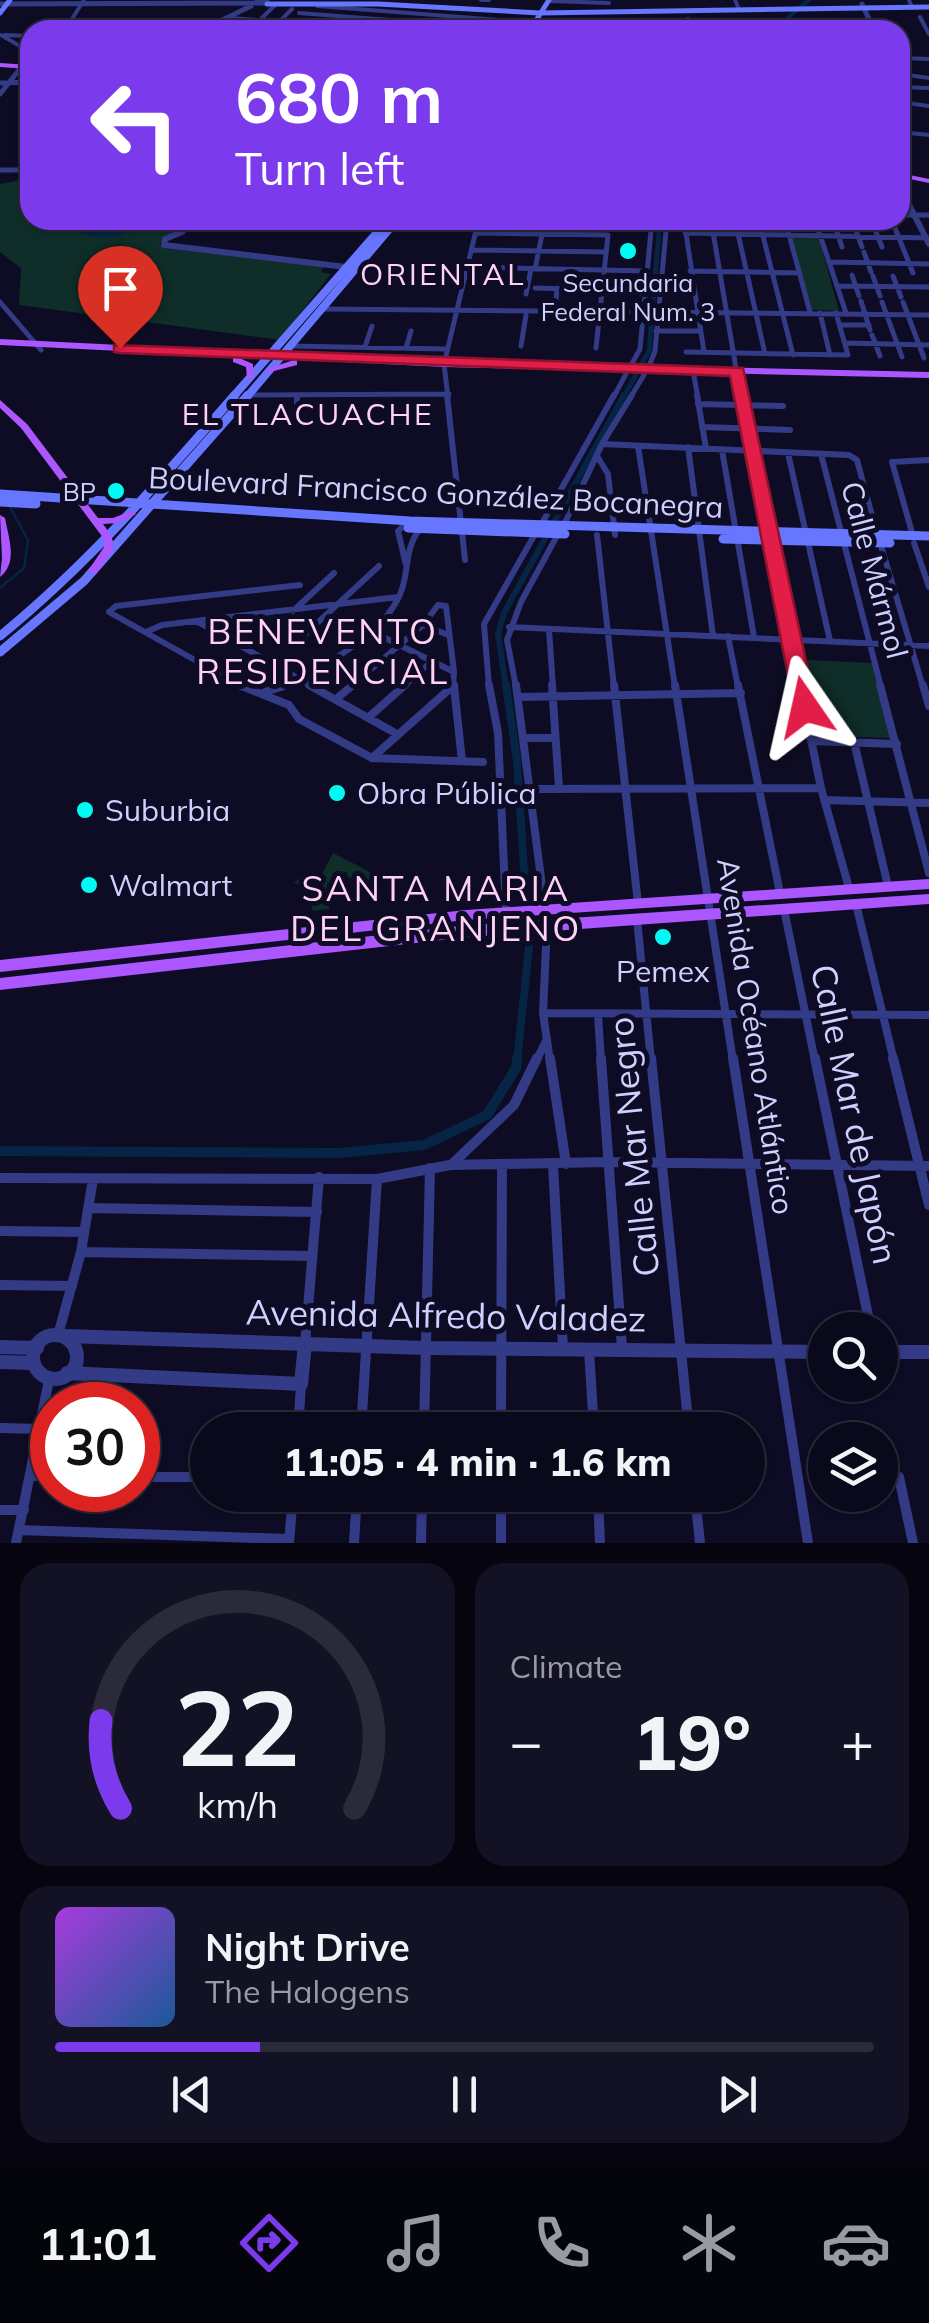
<!DOCTYPE html>
<html lang="en">
<head>
<meta charset="utf-8">
<style>
  body { margin:0; font-family:Mulish,sans-serif; background:#131224; color:#f1f3f6; height:100vh; display:flex; flex-direction:column; font-size:38px; white-space:nowrap }
  * { box-sizing:border-box; margin:0 }
  p { font-size:32px; color:#999aa3 }
  .icon { flex:none; width:55px; height:55px; fill:none; stroke:currentColor; stroke-width:2; stroke-linecap:round; stroke-linejoin:round }
  .map { position:relative; height:1543px; overflow:hidden }
  .sheet { display:flex; flex-direction:column; gap:20px; padding:20px; background:#06050f; flex:1 }
  .sheet>* { flex:none }
  .top-card { position:absolute; left:20px; top:20px; width:890px; height:210px; border-radius:30px; box-shadow:0 2px 8px #0004,0 0 0 2px #2a2a3a; background:#7c3aed; color:#fff; overflow:hidden }
  .fabs { position:absolute; left:808px; top:1312px; display:grid; gap:20px }
  .fabs a { display:grid; place-items:center; width:90px; height:90px; border-radius:50%; background:#0a091b; box-shadow:0 2px 8px #0004,0 0 0 2px #2a2a3a; font-size:50px }
  .speed { position:absolute; left:30px; top:1382px; display:flex; gap:20px; font-size:50px; font-weight:700; text-align:center }
  .speed>* { display:grid; place-content:center; width:130px; height:130px; border-radius:50%; background:#0a091b; box-shadow:0 2px 8px #0004,0 0 0 2px #2a2a3a; line-height:1 }
  .speed .limit { border:15px solid #d22; background:#fff; color:#111 }
  .pin { position:absolute; display:grid; place-items:center; width:85px; height:85px; color:#fff; margin:-102px -42px; border-radius:50% 50% 50% 0; rotate:-45deg; box-shadow:0 0 10px #0007 }
  .pin .icon { rotate:45deg }
  .me { position:absolute; width:110px; margin:-55px; rotate:349deg; stroke-linejoin:round; filter:drop-shadow(0 0 8px #0008) }
  .turn { display:flex; align-items:center; gap:35px; height:210px; padding:0 50px; font-size:45px }
  .turn .icon { width:130px; height:130px; stroke-width:2.5 }
  .turn b { display:block; font-size:70px; line-height:85px }
  .big { font-size:75px; font-weight:800; line-height:1.1 }
  .sheet .widget { flex:1; display:flex; flex-direction:column; justify-content:center; gap:15px; min-width:0; padding:0 35px; border-radius:30px; background:#131224 }
  .sheet .dial { align-items:center; gap:0 }
  .dial svg { height:260px; overflow:visible; fill:none; stroke:#2a2a3a; stroke-width:7; stroke-linecap:round; text-anchor:middle }
  .dial text { fill:#f1f3f6; stroke:none }
  .song { display:flex; align-items:center; gap:30px }
  .cover { width:120px; height:120px; border-radius:15px; background:linear-gradient(135deg,hsl(280 70% 55%),hsl(210 70% 35%)) }
  .played { height:10px; border-radius:5px; background:linear-gradient(90deg,#7c3aed 25%,#2a2a3a 25%) }
  .keys { display:flex; justify-content:space-around; direction:ltr }
  .heat { display:flex; justify-content:space-between; align-items:center; font-size:55px; direction:ltr }
  .sheet .tiles { flex:1; display:grid; gap:20px; grid-template-columns:1fr 1fr }
  .widget:last-child { grid-column:span 2 }
  .trip { position:absolute; left:190px; top:1412px; width:575px; height:100px; border-radius:50px; background:#0a091b; box-shadow:0 2px 8px #0004,0 0 0 2px #2a2a3a; font-weight:800; line-height:100px; text-align:center }
  .menu { display:flex; height:160px; justify-content:space-around; align-items:center; background:#04040b; color:#999aa3 }
  .menu .icon { width:70px; height:70px }
  .menu .selected { color:#7c3aed }
  .menu b { font-size:45px; color:#f1f3f6 }
  .map>svg:first-child { display:block }
</style>
</head>
<body>
<div class="map">
<svg width="929" height="1543" viewBox="0 0 929 1543">
  <rect width="100%" height="100%" fill="#0d0c24"/>
  <path fill="#0f2e29" d="M30,178V220H187L159,244L169,249L324,266L321,272L331,274L280,340L19,305L21,268L0,252V184Z
    M791,237L819,238L839,311L812,310Z
    M807,660L873,663L891,738L822,736Z
    M333,853L374,874L376,888L358,886L357,877L349,878L346,871L327,884L329,909L313,911L306,888L294,883L305,873L322,874Z"/>
  <path fill="#062443" d="M60,220H142C119,246 84,240 60,220Z"/>
  <g fill="none" stroke-linecap="round" stroke-linejoin="round">
    <path stroke="#062443" stroke-width="2.5" d="M0,588L24,568L28,540L9,505"/>
    <path stroke="#062443" stroke-width="4" d="M773,30L809,0"/>
    <path stroke="#062443" stroke-width="5" d="M623,398L649,351L660,220"/>
    <path stroke="#062443" stroke-width="6" d="M506,687L498,634L504,613L624,395"/>
    <path stroke="#062443" stroke-width="8" d="M506,685L517,761L529,948L517,1061"/>
    <path stroke="#062443" stroke-width="10" d="M0,1151L339,1153L424,1145L487,1115L516,1068L517,1058"/>
    <path stroke="#343b86" stroke-width="4" d="M481,0H489
      M735,0L738,7
      M909,0L911,5
      M549,1L609,3
      M317,6L527,22
      M299,13L518,30
      M920,17L929,34
      M229,18L402,30
      M688,19L690,30
      M602,20L620,21
      M533,22L615,28
      M121,24H126L127,25L116,26Z
      M126,26L204,28
      M808,26L810,30
      M274,27L292,9
      M65,30L84,0
      M250,30L276,4
      M1,35L30,52
      M5,35L30,36
      M900,58L929,59
      M900,74L929,78
      M900,87L929,88
      M900,102L929,106
      M900,132L929,135"/>
    <path stroke="#343b86" stroke-width="5" d="M900,215H929
      M457,220H517
      M684,220L704,352
      M711,220L741,398
      M735,220L765,354
      M759,220L793,355
      M785,220L810,312
      M815,220L846,313
      M833,220L842,247
      M874,227L882,247
      M855,228L862,247
      M895,228L913,273
      M476,233L608,235L596,348
      M685,233L929,238
      M472,250L606,252
      M864,252L871,272
      M829,262L929,264
      M467,267L647,271
      M535,269L545,220
      M690,271L800,273
      M852,275L859,296
      M873,276L880,296
      M893,276L901,297
      M837,286L929,287
      M535,288L601,290
      M526,294L531,269
      M861,301L870,330
      M0,302L41,350
      M882,302L902,357
      M903,302L924,358
      M324,309L929,315
      M820,313L830,355
      M555,315L557,288
      M840,325H869
      M656,331H700
      M872,335L880,356
      M845,343L929,345
      M291,346L445,349
      M521,346L526,315
      M365,347L372,326
      M406,348L411,331
      M686,352L848,355L836,313
      M629,369L640,349L652,220
      M648,369L655,351L667,220
      M694,376L698,398
      M249,395L449,394
      M448,398L444,364L478,222
      M613,398L626,374
      M630,398L644,375"/>
    <path stroke="#343b86" stroke-width="6" d="M447,395L465,560
      M697,395L706,448
      M741,395L800,687
      M297,396V415
      M698,404L783,406
      M702,427L790,430
      M602,444L849,455L857,460L877,534
      M638,446L675,687
      M688,447L713,636
      M722,450L754,637
      M788,453L830,641
      M821,454L881,687
      M597,456L608,474L615,535
      M541,525L614,395
      M563,527L602,444L632,395
      M597,535L614,687
      M913,536L892,462L929,460
      M880,542L923,687
      M914,543L929,587
      M406,565L398,531L409,521
      M293,611L334,573
      M250,616L287,639H300L379,566
      M196,621L314,687
      M509,627L929,646
      M369,630L454,672L446,606L438,605L423,625
      M549,630L553,687
      M146,632L162,625L398,597
      M728,636L738,687
      M303,679C337,656 388,631 402,589C409,568 405,547 420,529
      M243,687L109,612L116,606L300,585
      M280,687L301,680
      M350,687L423,625L448,635
      M403,687L431,662
      M453,687L454,672
      M489,687L484,624L535,534
      M516,687L507,640L521,602L558,534"/>
    <path stroke="#343b86" stroke-width="8" d="M239,685L289,705L299,719L372,758L483,762
      M309,685L397,734
      M489,685L498,733L506,912
      M516,685L545,909
      M552,685L559,788
      M614,685L638,904
      M675,685L733,1061
      M738,685L780,893
      M800,685L821,788L849,888
      M880,685L929,873
      M923,685L929,706
      M454,686L462,761
      M265,692L287,685
      M519,697L741,693
      M336,699L353,685
      M369,717L405,685
      M526,738H555
      M811,741L897,744
      M854,742L888,886
      M372,758L454,685
      M531,789L821,788
      M824,800L929,803
      M856,904L894,1061
      M784,909L815,1061
      M637,919L651,1061
      M547,925L543,1013L550,1061
      M543,1013L929,1015
      M598,1015L601,1061
      M536,1061L547,1039"/>
    <path stroke="#343b86" stroke-width="10" d="M550,1058L566,1164
      M601,1058L622,1348
      M651,1058L689,1430
      M733,1058L808,1543
      M815,1058L871,1330
      M893,1058L929,1205
      M451,1165L514,1105L537,1058
      M553,1165L563,1348
      M0,1178L377,1179L450,1165L607,1162L929,1166
      M89,1208L317,1212
      M0,1231L84,1232
      M81,1252L312,1256
      M0,1285L72,1286
      M58,1335L81,1252L93,1179
      M305,1344L319,1177
      M589,1350L594,1430
      M0,1428L41,1429
      M298,1430L301,1385
      M361,1430L377,1179
      M424,1430L430,1168
      M501,1430L502,1164
      M31,1476H52
      M138,1477H208
      M899,1477L913,1543
      M501,1495V1543
      M598,1495L600,1543
      M695,1495L700,1543
      M0,1510H24
      M19,1530L289,1539
      M16,1543L49,1380
      M289,1543L293,1495
      M354,1543L357,1495
      M421,1543L422,1495"/>
    <path stroke="#343b86" stroke-width="5" d="M260,1H266L268,3H255Z
      M0,4L255,3
      M862,4L874,30
      M202,30L251,6
      M1,83L30,82
      M900,88V109
      M0,94L19,70
      M0,170H30"/>
    <path stroke="#343b86" stroke-width="6" d="M900,187L929,244
      M193,220L182,232L165,239L164,245L354,268"/>
    <path stroke="#343b86" stroke-width="14" d="M33 1357a22 22 0 1 1 44 0a22 22 0 1 1-44 0Z
      M66,1336L426,1348L825,1352
      M0,1347L37,1348
      M880,1352H929
      M0,1362L32,1363
      M67,1373L301,1384L305,1344"/>
    <path stroke="#6676ff" stroke-width="5" d="M267,4H378L540,13L929,7
      M0,13L10,0
      M530,30L549,0"/>
    <path stroke="#6676ff" stroke-width="8" d="M232,398L388,220
      M246,398L397,220"/>
    <path stroke="#6676ff" stroke-width="9" d="M0,494L410,521L929,536
      M0,502L36,504
      M408,528L565,534
      M723,539L890,543
      M0,636C88,564 160,481 235,395
      M0,652L84,581L248,395"/>
    <path fill="#ab56ff" fill-rule="evenodd" d="M0,63L30,65V69L0,67Z
      M900,173L929,179V183L900,177Z
      M0,339L444,361L929,372V378L444,367L0,345Z
      M233,358H239L253,364V378H247L246,367L233,362Z
      M294,360L297,361V365L270,372L266,369Z
      M0,400L27,424L98,518H113L131,511L136,514L118,523L103,524C122,549 112,550 97,573L93,574L88,571L104,547V539L21,428L0,408Z
      M0,515L5,518C9,540 18,562 0,577L2,558Z
      M929,879V889L466,920L0,972V960L466,910Z
      M929,894V904L469,937L0,990V978L469,925Z"/>
  </g>
  <path fill="#e11d48" stroke="#92132f" stroke-width="2.5" d="M114,345L743,368L816,707L805,714L794,707L730,376L120,353L114,352Z"/>
  <g fill="#00faf4" stroke="#0d0c24" stroke-width="4">
    <circle cx="628" cy="251" r="10"/>
    <circle cx="116" cy="491" r="10"/>
    <circle cx="337" cy="793" r="10"/>
    <circle cx="85" cy="810" r="10"/>
    <circle cx="89" cy="885" r="10"/>
    <circle cx="663" cy="937" r="10"/>
  </g>
  <g text-anchor="middle" dominant-baseline="central" stroke-width="10" stroke-linejoin="round" paint-order="stroke">
    <g font-size="25" fill="#cfd0ff" stroke="#0d0c24">
      <text x="628" y="282">Secundaria<tspan x="628" dy="29">Federal Num. 3</tspan></text>
      <text x="96" y="491" text-anchor="end">BP</text>
    </g>
    <g font-size="30" letter-spacing="2.5" fill="#ffd1f4" stroke="#0d0c24">
      <text x="443" y="274">ORIENTAL</text>
      <text x="308" y="414">EL TLACUACHE</text>
    </g>
    <g font-size="30" fill="#cfd0ff" stroke="#0d0c24">
      <text transform="translate(436 492) rotate(3)">Boulevard Francisco González Bocanegra</text>
      <text transform="translate(875 570) rotate(75)">Calle Mármol</text>
      <text transform="translate(756 1036) rotate(81)">Avenida Océano Atlántico</text>
    </g>
    <g font-size="30" fill="#cfd0ff" stroke="#0d0c24" text-anchor="start">
      <text x="357" y="793">Obra Pública</text>
      <text x="105" y="810">Suburbia</text>
      <text x="109" y="885">Walmart</text>
      <text x="663" y="971" text-anchor="middle">Pemex</text>
    </g>
    <g font-size="35" letter-spacing="2.5" fill="#ffd1f4" stroke="#0d0c24">
      <text x="323" y="631">BENEVENTO<tspan x="323" dy="40">RESIDENCIAL</tspan></text>
      <text x="436" y="888">SANTA MARIA<tspan x="436" dy="40">DEL GRANJENO</tspan></text>
    </g>
    <g font-size="35" fill="#cfd0ff" stroke="#0d0c24">
      <text transform="translate(855 1114) rotate(78)">Calle Mar de Japón</text>
      <text transform="translate(633 1147) rotate(-96)">Calle Mar Negro</text>
      <text transform="translate(446 1315) rotate(1)">Avenida Alfredo Valadez</text>
    </g>
  </g>
</svg>
<div class="fabs">
<a><svg class="icon" aria-label="search" viewBox="0 0 24 24"><circle cx="10" cy="10" r="6"/><path d="M15 15l6 6"/></svg></a>
<a><svg class="icon" aria-label="layers" viewBox="0 0 24 24"><path d="M12 4l9 5-9 5-9-5zM3 14l9 5 9-5"/></svg></a>
</div>
<div class="speed"><div class="limit">30</div></div>
<div class="pin" style="left:120px;top:348px;background:#d93025"><svg class="icon" aria-label="arrive" viewBox="0 0 24 24"><path d="M6 21V4h12l-3 4 3 4H6"/></svg></div>
<svg class="me" style="left:805px;top:707px" viewBox="-20 -20 40 40"><path d="M0-17L14 15 0 8-14 15z" fill="#e11d48" stroke="#fff" stroke-width="4"/></svg>
<div class="trip">11:05 · 4 min · 1.6 km</div>
<div class="top-card">
<div class="turn"><svg class="icon" aria-label="left" viewBox="0 0 24 24"><path d="M17 20v-9H6M10 6l-5 5 5 5"/></svg><div><b>680 m</b>Turn left</div></div>
</div>
</div>
<section class="sheet">
<div class="tiles">
<div class="widget dial"><svg viewBox="0 0 100 80">
<path d="M14 69A42 42 0 1 1 86 69"/>
<path d="M14 69A42 42 0 0 1 8 42" stroke="#7c3aed"/>
<text x="50" y="56" font-size="32" font-weight="700">22</text>
<text x="50" y="72" font-size="11">km/h</text>
</svg></div>
<div class="widget"><p>Climate</p>
<div class="heat"><a>−</a><b class="big">19°</b><a>+</a></div>
</div>
<div class="widget">
<div class="song"><i class="cover"></i><div><b>Night Drive</b><p>The Halogens</p></div></div>
<div class="played"></div>
<div class="keys"><svg class="icon" aria-label="previous" viewBox="0 0 24 24"><path d="M18 5L8 12l10 7zM5 5v14"/></svg><svg class="icon" aria-label="pause" viewBox="0 0 24 24"><path d="M8 5v14M16 5v14"/></svg><svg class="icon" aria-label="next" viewBox="0 0 24 24"><path d="M6 5l10 7-10 7zM19 5v14"/></svg></div>
</div>
</div>
</section>
<nav class="menu">
<b>11:01</b>
<svg class="icon selected" aria-label="directions" viewBox="0 0 24 24"><path d="M12 3l9 9-9 9-9-9zM9 14v-3h6M13 9l2 2-2 2"/></svg>
<svg class="icon" aria-label="music" viewBox="0 0 24 24"><path d="M9 18V5l10-2v13"/><circle cx="6" cy="18" r="3"/><circle cx="16" cy="16" r="3"/></svg>
<svg class="icon" aria-label="phone" viewBox="0 0 24 24"><path d="M5 4h4l2 5-3 2q2 4 5 5l2-3 5 2v4C11 20 4 13 5 4z"/></svg>
<svg class="icon" aria-label="climate" viewBox="0 0 24 24"><path d="M12 3v18M4 7l16 10M4 17L20 7"/></svg>
<svg class="icon" aria-label="car" viewBox="0 0 24 24"><path d="M5 17H2v-5l4-1 3-4h7l3 4 3 1v5h-3M9 17h6M6 11h13"/><circle cx="7" cy="17" r="2"/><circle cx="17" cy="17" r="2"/></svg>
</nav>
</body>
</html>
